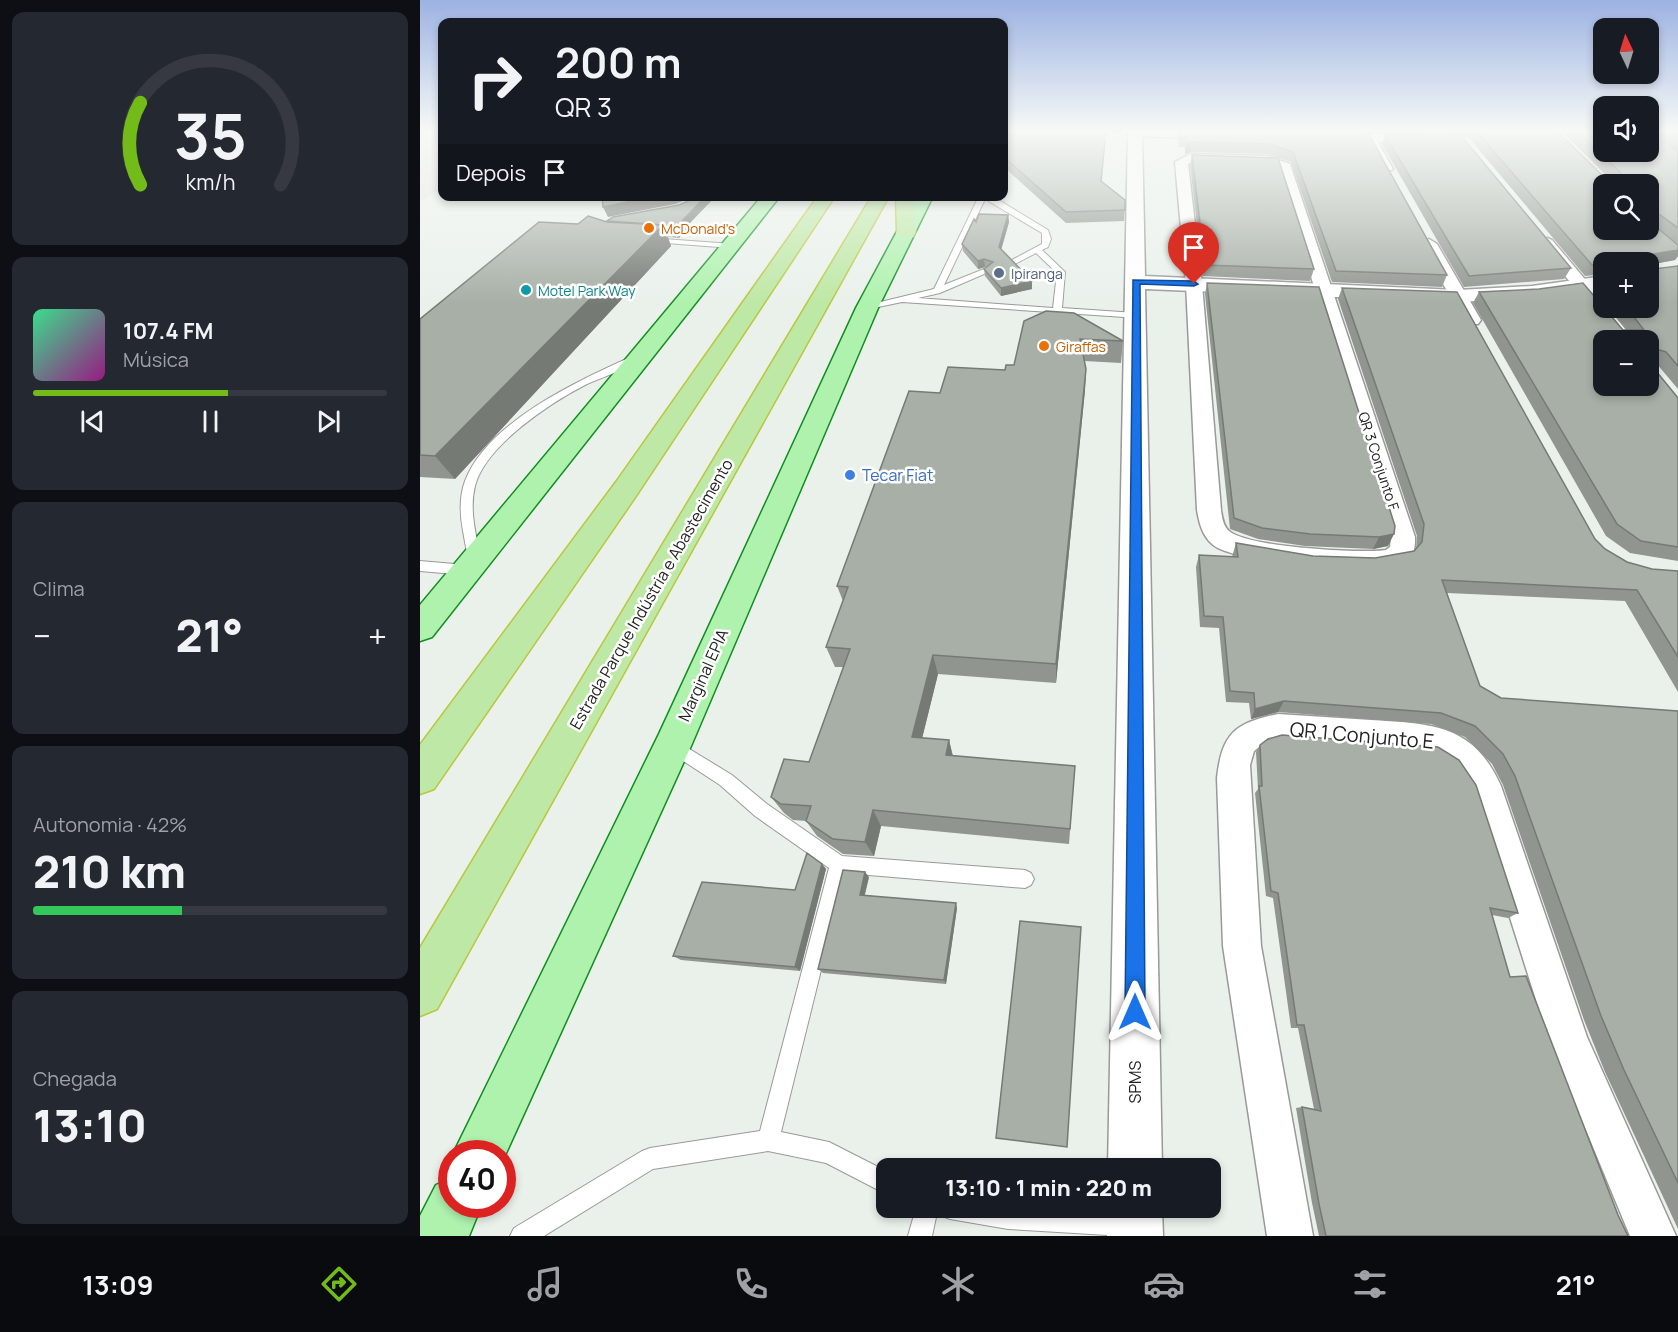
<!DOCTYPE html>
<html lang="pt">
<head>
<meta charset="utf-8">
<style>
  body { margin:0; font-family:Manrope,sans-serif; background:#242831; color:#f1f3f6; height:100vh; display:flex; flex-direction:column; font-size:22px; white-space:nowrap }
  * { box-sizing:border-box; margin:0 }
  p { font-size:20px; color:#9ea1a6 }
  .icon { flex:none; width:33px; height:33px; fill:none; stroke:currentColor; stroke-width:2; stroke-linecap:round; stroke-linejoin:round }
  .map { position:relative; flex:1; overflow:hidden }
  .drawer { display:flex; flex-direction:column; gap:12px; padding:12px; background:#0d0f14; width:420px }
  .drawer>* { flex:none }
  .guide { position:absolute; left:18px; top:18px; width:570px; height:183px; border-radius:12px; box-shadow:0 3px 9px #0003; background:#171b24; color:#f1f3f6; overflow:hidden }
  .needle { width:39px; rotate:356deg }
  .controls { position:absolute; left:1173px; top:18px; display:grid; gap:12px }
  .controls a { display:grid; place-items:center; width:66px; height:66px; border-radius:12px; background:#171b24; box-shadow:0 3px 9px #0003; font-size:30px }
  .speed { position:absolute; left:18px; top:1140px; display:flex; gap:12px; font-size:30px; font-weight:700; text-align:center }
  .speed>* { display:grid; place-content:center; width:78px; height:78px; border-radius:50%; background:#171b24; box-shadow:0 3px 9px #0003; line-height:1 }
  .speed .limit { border:9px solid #d22; background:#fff; color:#111 }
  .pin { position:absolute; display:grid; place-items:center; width:51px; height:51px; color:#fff; margin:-62px -26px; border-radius:50% 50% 50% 0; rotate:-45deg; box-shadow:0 0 6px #0007 }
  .pin .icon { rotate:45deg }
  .me { position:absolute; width:66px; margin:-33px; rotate:0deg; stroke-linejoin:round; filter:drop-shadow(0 0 4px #0008) }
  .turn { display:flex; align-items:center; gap:21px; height:126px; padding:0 18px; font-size:27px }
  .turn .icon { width:78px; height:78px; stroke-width:2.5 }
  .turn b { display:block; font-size:42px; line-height:51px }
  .then { display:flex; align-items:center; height:57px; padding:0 18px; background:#0003; gap:12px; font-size:22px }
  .big { font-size:45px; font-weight:800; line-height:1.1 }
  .drawer .widget { flex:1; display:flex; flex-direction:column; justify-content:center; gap:9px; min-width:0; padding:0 21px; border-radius:12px; background:#242831 }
  .drawer .dial { align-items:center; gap:0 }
  .dial svg { height:156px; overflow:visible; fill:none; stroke:#363941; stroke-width:7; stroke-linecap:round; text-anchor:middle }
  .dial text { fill:#f1f3f6; stroke:none }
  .song { display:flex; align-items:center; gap:18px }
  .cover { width:72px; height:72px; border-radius:9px; background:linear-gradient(135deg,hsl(150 70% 55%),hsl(310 70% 35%)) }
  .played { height:6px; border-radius:3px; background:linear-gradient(90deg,#73bb18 55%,#363941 55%) }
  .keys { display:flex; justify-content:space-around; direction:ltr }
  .heat { display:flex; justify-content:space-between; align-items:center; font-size:33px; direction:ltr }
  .charge { height:9px; border-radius:4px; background:linear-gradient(90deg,#34c759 42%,#363941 0) }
  .trip { position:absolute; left:456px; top:1158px; width:345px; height:60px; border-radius:12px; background:#171b24; box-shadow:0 3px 9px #0003; font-weight:800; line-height:60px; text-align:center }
  .dock { display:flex; height:96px; justify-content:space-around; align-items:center; background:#090b0e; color:#9ea1a6 }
  .dock .icon { width:42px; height:42px }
  .dock .on { color:#73bb18 }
  .dock b { font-size:27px; color:#f1f3f6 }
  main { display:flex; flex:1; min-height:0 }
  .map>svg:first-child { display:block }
</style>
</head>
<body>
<main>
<section class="drawer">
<div class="widget dial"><svg viewBox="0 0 100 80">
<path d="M14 69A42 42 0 1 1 86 69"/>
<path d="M14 69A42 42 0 0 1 14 27" stroke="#73bb18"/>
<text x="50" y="56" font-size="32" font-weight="700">35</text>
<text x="50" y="72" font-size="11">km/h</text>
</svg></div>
<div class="widget">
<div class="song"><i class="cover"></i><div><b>107.4 FM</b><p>Música</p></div></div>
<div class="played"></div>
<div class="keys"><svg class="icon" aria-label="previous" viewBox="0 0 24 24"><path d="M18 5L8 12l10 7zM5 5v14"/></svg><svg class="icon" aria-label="pause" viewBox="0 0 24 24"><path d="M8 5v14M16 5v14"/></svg><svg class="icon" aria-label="next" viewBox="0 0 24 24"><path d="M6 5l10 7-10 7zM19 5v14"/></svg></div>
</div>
<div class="widget"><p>Clima</p>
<div class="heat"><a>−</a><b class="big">21°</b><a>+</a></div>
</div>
<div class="widget"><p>Autonomia · 42%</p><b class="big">210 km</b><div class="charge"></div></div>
<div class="widget"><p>Chegada</p><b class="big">13:10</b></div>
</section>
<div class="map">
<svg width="1258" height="1236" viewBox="0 0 1258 1236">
  <rect width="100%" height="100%" fill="#eaf1eb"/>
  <path fill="#e9e4dd" d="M0,131H22V188L0,202Z"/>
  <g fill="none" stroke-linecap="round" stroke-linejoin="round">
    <defs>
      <path id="service" d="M559,196H572L628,230L631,239L628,247L622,250L645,272L642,308L716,313L720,316L719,318L482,302L444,310V306L514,289ZM565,199L622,233V244L588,262L595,264L616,253L637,273L633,308L498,298L520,293L571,271L564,269L524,285Z
        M230,238L312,244L316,246L312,248L233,242H230Z
        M215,355L223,357C209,369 182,377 165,385C130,403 65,446 55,486C49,510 56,535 61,559L55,564L51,562C46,553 45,541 43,531C40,515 39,497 45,481C68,421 160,380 215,355Z
        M0,561L46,565L52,570L46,575L0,571Z
        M253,739L312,775L347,804L422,856L605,870L611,873L614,879L611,885L605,888L425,873L361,1132L409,1142L466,1171V1194L406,1163L348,1151L233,1169L124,1236H90L94,1228L222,1151L230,1148L340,1131L409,868L335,816L300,785L248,751L245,746L248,741Z
        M496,1208H518L512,1236H488Z
        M519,1208H602L703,1214L711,1217L714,1225L711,1233L704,1236L588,1229L530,1219L522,1216Z"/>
      <path id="minor" d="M710,131H795L801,135L795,139L715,136Z
        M1002,134L1008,138L1006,141L958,142L973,169L966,173L959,169L944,138L950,134Z
        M770,154L847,156L870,164L995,537C995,547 995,555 986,561C961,577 814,564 792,544C782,535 779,522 777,510L766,284L755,162ZM772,162L857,166L971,537L970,547L966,550C941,554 827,547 809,531C803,526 802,517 801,510L782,284L768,164Z
        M1127,238L1132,240L1184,302V308H1188L1214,340H1196L1119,243Z
        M1009,239L1017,244L1061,320L1058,324H1046L1043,320L1001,244Z
        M858,714C889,716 920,718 951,720C1011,724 1053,723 1081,786L1167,1037L1256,1236H1210L1129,1041L1050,791L1033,766L1012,752L858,740L843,744L834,751L830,765L841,946L893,1236H847L803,946L797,778C802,733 815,723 858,714Z"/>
      <path id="tertiary" d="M708,131H722L725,276L1038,290L1112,286L1184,276V288L1112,298L1038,302L725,289L742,1168H688Z
        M687,1208H742L743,1236H687Z"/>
      <path id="primary" d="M342,196H360L12,637L0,641V605Z
        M496,196H513L458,308L271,746L82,1162V1154H33L239,734L436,308Z
        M32,1178V1204H62L49,1236H0V1216L16,1185Z"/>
      <path id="trunk" d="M398,196H415L216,496L14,789L0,794V745L196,482Z
        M452,196H469L17,1009L0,1016V948Z
        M476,196H494L495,232L493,236H479L477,232Z"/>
    </defs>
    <use href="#service" stroke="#999" stroke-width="2"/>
    <use href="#minor" stroke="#999" stroke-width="3"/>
    <use href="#tertiary" stroke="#999" stroke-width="3"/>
    <use href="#primary" stroke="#128d20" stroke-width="3"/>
    <use href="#trunk" stroke="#bac73e" stroke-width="3"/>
    <use href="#service" fill="#fff" fill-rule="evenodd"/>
    <use href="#minor" fill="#fff" fill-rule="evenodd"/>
    <use href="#tertiary" fill="#fff" fill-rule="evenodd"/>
    <use href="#primary" fill="#aef2ae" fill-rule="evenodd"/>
    <use href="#trunk" fill="#bee8a5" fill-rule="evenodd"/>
  </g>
  <path fill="#90968f" d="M759,131H1137L1185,178L1188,177L1141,131H1258V244L1247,236L1258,245V256L1255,260L1234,264V269L1258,266V389L1236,363V371L1258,398V561L1210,553L1186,536L1053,303L1059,292L1203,330H1207L1190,308H1228V262H1184V274L1165,276L1050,139L1030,132H950L948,133L1027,275L1022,287L912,282L871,162L847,154L770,152L765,154V147H758Z
    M584,134L682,181L705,210L704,221L646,223L586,169L585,166H584Z
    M965,135L1151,268L1144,279L1044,287L962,144Z
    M772,155L894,269L890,281L783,276L770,165Z
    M292,200L267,226L268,228L259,238L248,237L251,246L35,479L0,477V319L158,224L187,221L259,205Z
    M588,215L589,222L581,249L612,281V289L581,296L565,276L564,269L566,267L558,269L543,251L542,244L556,222Z
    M1184,282V299L1178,291Z
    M787,283L968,546L953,549L885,546L838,539L810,529L785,294Z
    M922,288L1185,549L1207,562L1232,569L1258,571V692L1205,601L1027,593L1060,686L1081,698L1258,711V1229L1185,1072L1164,1020L1083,785L1072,764L1045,737L1011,724L858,712L831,719L829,703L806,702L799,628L780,627L776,567L779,555L812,557L816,543L893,556L955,558L994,551L996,550L997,536L918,299Z
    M604,321L703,341L701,363L664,361L666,369L665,390L636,683L518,674L502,738L529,740L533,756L655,766L649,844L461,826L454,856L423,854L397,836L386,821L373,820L364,813L351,797L389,762L423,667H415L406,647L423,601L417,586L520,393L585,370L594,365Z
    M840,745L1098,913L1088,918L1072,915L1090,977L1208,1236H899L892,1203L876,1108L882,1107L894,1109L878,1028H871L853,898L846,896L835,793L838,789L836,752Z
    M402,864L406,869L380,971L261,960L253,956L375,890Z
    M449,877L445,895L537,908L526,984L403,973L398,969Z"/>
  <path fill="#757a74" d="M771,142L770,152L765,154L766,144Z
    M236,196H276L255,204L188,217L183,207Z
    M286,196H291L292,200L267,226L268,228L259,238L256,231L262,221Z
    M588,215L589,222L580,254L579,247Z
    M243,225L251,246L35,479L15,456Z
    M1258,250V256L1255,260L1228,265L1234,254Z
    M564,259L565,267L558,269V261Z
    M612,281V289L581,296V288Z
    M666,369L665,390L636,683V664Z
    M974,534L968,546L953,549L959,537Z
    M513,655L518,674L498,755L492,737Z
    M864,701L858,712L831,719L835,709Z
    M529,740L533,758L526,755Z
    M453,810L461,826L454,856L445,842Z
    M402,864L406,869L380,971L375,967Z
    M445,872L449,877L443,900L440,895Z
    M536,903L537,908L526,984L524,980Z"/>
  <path fill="#a7afa6" stroke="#757a74" stroke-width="1.5" fill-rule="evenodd" d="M584,131H686L681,181L705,200V210L646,212L585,158L586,156H584Z
    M759,131H947L1027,275L916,271L873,152L849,144L771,142L766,144V137H759Z
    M1056,131H1137L1185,178L1200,175V172L1156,131H1184V152H1228V131H1232L1233,134L1258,151V228L1233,210V217H1228V184H1184V230H1228V219L1229,221L1258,245V250L1234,254V269L1258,266V366L1246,352L1236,349V371L1258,398V547L1221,541L1197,524L1059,292L1119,289L1163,283L1203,330H1224L1207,308H1228V262H1184V264L1172,265ZM1184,340H1228V386H1184Z
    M1248,131H1258V137Z
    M965,135H1032L1043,138L1151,268L1049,276Z
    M772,155L858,158L894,269L785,265Z
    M182,196H236L183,207Z
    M280,196H286L262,221H265L256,231L245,230L243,225L187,221L193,217L259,205Z
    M559,214L588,215L579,247L612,281L581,288L564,269L573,262L564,259L558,261L542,244L554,219L556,222Z
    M168,216L187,222L243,225L15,456L0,455V319L119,222L158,224Z
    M787,283L899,287L975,526L974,534L959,537L890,534L842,528L814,518Z
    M922,288L1037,292L1175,539L1185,549L1207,562L1232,569L1258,571V657L1217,590L1022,580L1060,686L1081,698L1258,711V1183L1204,1070L1181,1016L1095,776L1083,754L1055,726L1021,713L864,701L835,709L834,693L810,691L803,617L784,616L779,555L818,557L816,543L893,556L955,558L994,551L1002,542L1004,524Z
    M626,311L654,313L703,341L660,339L666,369L636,664L513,655L492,737L529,740L526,755L655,766L650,829L453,810L445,842L413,839L386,821L391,806L361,804L351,797L364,759L389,762L430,649L406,647L428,587L417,586L489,391L520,393L528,367L585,370L586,365H594L604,321Z
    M862,735L1018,747L1039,760L1056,785L1098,913L1070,908L1090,977L1106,976L1198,1215L1208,1236H906L899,1204L882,1107L901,1111L884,1025H877L858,893L851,891L839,786H842L840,745L848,739Z
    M387,853L402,864L375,967L253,956L282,882L375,890Z
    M423,870L445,872L440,895L536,903L524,980L398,969Z
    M600,921L661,927L647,1147L576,1138Z"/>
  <linearGradient id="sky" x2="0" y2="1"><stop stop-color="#9cb2e2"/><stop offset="0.43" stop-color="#f6f9f6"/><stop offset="1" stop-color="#f6f9f6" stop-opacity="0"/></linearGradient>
  <rect width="1258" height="304" fill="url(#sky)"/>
  <path fill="#1a73e8" stroke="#114b97" stroke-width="1.5" d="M713,280L774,281L778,284L774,286L720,284L725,1012L722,1019L715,1022L708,1019L705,1012Z"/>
  <g fill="#e8710a" stroke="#fff" stroke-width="2">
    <circle cx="229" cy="228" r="6"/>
    <circle cx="624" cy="346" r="6"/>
  </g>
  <circle fill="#5c6f8a" stroke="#fff" stroke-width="2" cx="579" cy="273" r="6"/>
  <circle fill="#0f9aa8" stroke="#fff" stroke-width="2" cx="106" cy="290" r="6"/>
  <circle fill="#3f7fe0" stroke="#fff" stroke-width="2" cx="430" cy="475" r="6"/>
  <g text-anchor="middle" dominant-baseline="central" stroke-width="5" stroke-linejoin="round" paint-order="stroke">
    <g font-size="14" fill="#c56008" stroke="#fff" text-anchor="start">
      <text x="241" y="228">McDonald's</text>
      <text x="636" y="346">Giraffas</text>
    </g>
    <g font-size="14" fill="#4e5e75" stroke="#fff" text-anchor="start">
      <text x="591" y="273">Ipiranga</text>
    </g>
    <g font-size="14" fill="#0d838f" stroke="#fff" text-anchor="start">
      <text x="118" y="290">Motel Park Way</text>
    </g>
    <g font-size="14" fill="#222" stroke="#fff">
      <text transform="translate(959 461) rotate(72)">QR 3 Conjunto F</text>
    </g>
    <g font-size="16" fill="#366cbe" stroke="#fff" text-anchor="start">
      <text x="442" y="475">Tecar Fiat</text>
    </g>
    <g font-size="16" fill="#222" stroke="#fff">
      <text transform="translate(231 594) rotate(-60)">Estrada Parque Indústria e Abastecimento</text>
      <text transform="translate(283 675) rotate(-66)">Marginal EPIA</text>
      <text transform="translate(715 1082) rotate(-90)">SPMS</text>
    </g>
    <g font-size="20" fill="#222" stroke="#fff">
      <text transform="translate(942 735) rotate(5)">QR 1 Conjunto E</text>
    </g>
  </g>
</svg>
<div class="controls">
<a><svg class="needle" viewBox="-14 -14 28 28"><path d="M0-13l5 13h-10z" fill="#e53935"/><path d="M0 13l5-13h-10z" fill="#9ea1a6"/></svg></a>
<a><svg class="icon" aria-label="sound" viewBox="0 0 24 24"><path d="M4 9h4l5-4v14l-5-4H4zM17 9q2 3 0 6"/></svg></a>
<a><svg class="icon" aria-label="search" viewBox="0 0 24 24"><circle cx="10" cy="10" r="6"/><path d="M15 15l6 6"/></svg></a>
<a>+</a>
<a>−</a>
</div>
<div class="speed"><div class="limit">40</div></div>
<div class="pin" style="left:774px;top:284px;background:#d93025"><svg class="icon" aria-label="arrive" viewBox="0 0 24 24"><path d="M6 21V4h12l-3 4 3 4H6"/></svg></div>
<svg class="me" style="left:715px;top:1012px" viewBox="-20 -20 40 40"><path d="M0-17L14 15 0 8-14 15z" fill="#1a73e8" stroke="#fff" stroke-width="4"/></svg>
<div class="trip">13:10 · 1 min · 220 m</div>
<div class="guide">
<div class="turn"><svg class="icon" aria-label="right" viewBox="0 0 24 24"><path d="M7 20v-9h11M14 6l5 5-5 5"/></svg><div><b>200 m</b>QR 3</div></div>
<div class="then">Depois<svg class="icon" aria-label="arrive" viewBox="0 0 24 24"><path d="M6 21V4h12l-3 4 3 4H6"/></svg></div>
</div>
</div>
</main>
<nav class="dock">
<b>13:09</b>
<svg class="icon on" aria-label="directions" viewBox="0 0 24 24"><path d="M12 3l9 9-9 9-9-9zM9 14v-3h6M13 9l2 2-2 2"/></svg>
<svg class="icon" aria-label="music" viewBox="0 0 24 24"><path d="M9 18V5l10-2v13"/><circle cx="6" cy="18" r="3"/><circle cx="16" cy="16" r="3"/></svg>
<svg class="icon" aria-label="phone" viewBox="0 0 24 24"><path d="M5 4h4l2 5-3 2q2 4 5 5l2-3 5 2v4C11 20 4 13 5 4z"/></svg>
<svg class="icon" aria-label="climate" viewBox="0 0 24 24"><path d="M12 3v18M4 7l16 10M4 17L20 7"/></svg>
<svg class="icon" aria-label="car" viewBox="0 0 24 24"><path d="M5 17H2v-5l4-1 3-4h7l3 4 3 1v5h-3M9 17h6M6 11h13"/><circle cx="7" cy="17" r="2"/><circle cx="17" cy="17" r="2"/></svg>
<svg class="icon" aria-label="filters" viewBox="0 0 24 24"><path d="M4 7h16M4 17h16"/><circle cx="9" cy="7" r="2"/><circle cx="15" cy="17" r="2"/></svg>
<b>21°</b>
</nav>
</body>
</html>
